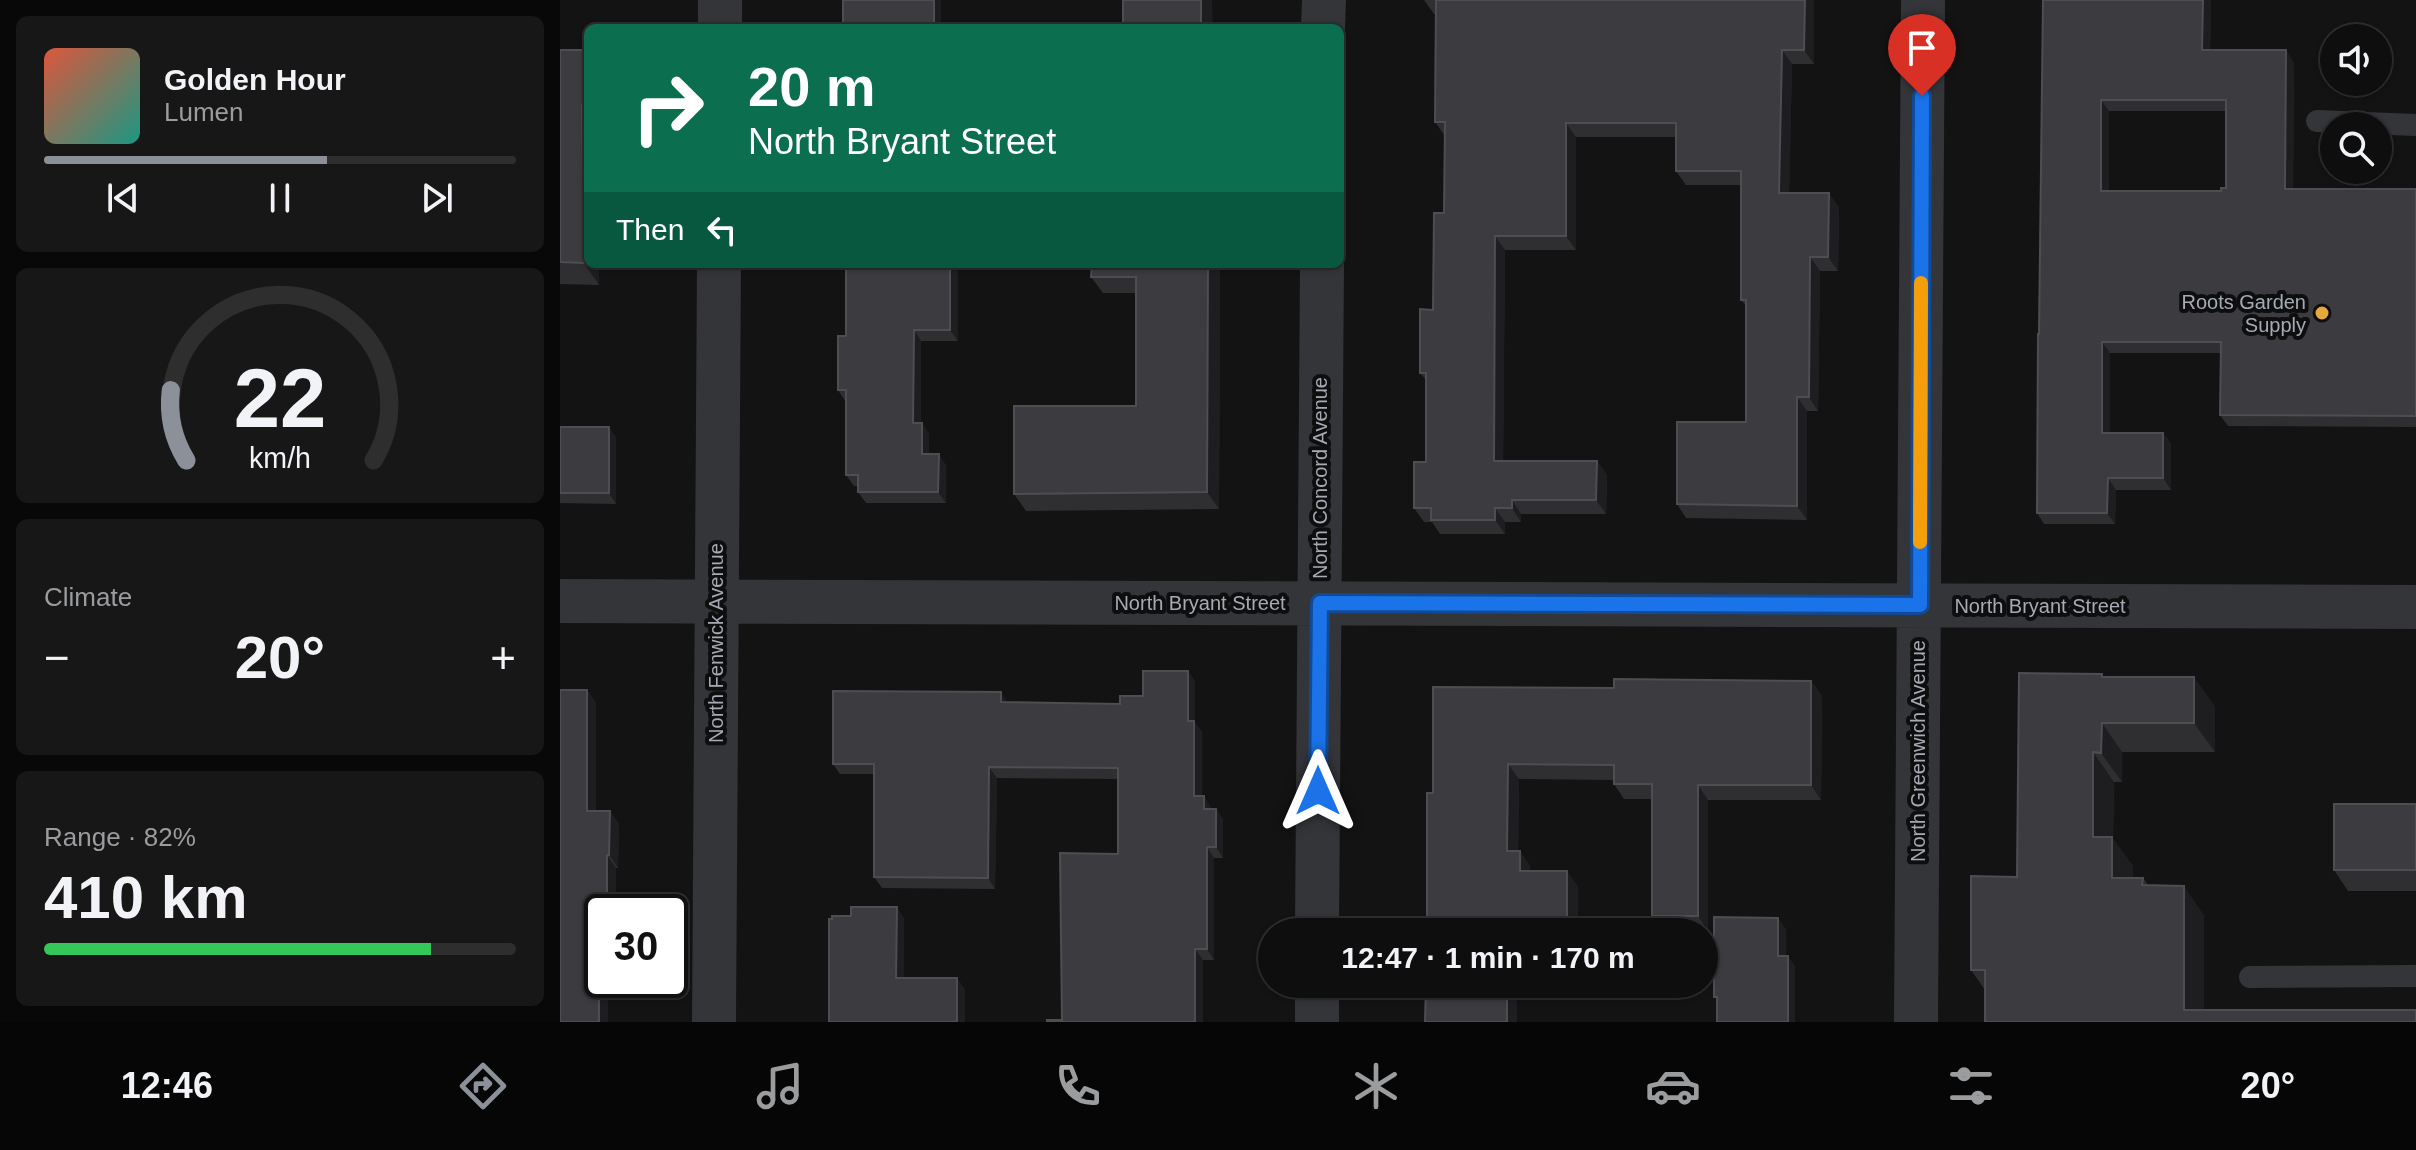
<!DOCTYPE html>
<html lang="en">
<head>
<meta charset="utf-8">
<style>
  body { margin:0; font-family:Helvetica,sans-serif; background:#171718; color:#f1f3f6; height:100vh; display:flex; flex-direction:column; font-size:30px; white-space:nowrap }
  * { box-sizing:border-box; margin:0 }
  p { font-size:26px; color:#9b9c9e }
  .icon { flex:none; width:44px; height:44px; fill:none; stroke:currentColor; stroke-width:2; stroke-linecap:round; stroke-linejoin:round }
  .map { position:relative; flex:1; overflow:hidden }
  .drawer { display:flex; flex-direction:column; gap:16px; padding:16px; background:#080808; width:560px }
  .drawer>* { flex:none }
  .guide { position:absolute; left:24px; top:24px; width:760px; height:244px; border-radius:12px; box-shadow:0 2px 6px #0004,0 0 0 2px #2e2e2f; background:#0b6e4f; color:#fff; overflow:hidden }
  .controls { position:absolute; left:1760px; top:24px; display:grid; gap:16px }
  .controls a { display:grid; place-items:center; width:72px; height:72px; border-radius:50%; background:#0e0e0f; box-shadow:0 2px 6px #0004,0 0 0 2px #2e2e2f; font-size:40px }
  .speed { position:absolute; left:24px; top:894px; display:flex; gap:16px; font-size:40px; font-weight:700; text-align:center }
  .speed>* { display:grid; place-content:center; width:104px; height:104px; border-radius:50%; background:#0e0e0f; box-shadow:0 2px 6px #0004,0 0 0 2px #2e2e2f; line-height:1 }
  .speed .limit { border:4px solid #111; border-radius:12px; background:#fff; color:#111 }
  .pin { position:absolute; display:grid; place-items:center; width:68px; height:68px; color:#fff; margin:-82px -34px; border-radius:50% 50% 50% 0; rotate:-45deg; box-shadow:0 0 8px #0007 }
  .pin .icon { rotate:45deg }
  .me { position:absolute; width:88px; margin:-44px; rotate:0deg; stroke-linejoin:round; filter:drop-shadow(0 0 6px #0008) }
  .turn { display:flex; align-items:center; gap:28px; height:168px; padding:0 32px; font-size:36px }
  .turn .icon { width:104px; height:104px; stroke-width:2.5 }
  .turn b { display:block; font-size:56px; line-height:68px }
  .then { display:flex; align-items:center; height:76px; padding:0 32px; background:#0003; gap:16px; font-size:30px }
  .big { font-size:60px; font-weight:800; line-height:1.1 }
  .drawer .widget { flex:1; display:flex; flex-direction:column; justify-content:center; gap:12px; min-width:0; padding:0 28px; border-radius:12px; background:#171718 }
  .drawer .dial { align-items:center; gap:0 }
  .dial svg { height:208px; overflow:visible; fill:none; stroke:#2e2e2f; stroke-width:7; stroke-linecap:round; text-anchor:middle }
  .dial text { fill:#f1f3f6; stroke:none }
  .song { display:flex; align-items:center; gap:24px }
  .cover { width:96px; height:96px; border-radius:12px; background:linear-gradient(135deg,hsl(10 70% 55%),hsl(170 70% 35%)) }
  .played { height:8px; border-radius:4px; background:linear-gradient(90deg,#8c9099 60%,#2e2e2f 60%) }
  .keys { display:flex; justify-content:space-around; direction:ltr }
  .heat { display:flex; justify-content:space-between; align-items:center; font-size:44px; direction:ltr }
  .charge { height:12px; border-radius:6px; background:linear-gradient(90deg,#34c759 82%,#2e2e2f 0) }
  .trip { position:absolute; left:698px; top:918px; width:460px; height:80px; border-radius:40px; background:#0e0e0f; box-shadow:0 2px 6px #0004,0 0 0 2px #2e2e2f; font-weight:800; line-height:80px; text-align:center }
  .tab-bar { display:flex; height:128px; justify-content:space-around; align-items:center; background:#060606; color:#9b9c9e }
  .tab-bar .icon { width:56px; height:56px }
  .tab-bar .active { color:#8c9099 }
  .tab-bar b { font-size:36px; color:#f1f3f6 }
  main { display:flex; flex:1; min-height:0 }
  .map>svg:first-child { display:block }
</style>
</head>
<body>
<main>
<section class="drawer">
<div class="widget">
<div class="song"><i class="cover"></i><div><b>Golden Hour</b><p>Lumen</p></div></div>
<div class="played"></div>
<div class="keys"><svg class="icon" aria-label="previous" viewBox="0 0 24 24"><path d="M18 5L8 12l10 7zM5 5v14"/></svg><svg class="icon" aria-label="pause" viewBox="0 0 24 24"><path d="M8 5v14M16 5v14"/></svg><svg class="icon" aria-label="next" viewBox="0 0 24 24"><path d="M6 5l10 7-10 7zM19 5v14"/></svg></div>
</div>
<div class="widget dial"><svg viewBox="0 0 100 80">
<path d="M14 69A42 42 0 1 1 86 69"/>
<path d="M14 69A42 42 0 0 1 8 42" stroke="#8c9099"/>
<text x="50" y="56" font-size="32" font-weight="700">22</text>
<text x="50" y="72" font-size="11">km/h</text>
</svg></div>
<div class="widget"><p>Climate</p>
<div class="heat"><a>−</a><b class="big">20°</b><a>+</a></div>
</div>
<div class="widget"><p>Range · 82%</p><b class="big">410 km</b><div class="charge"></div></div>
</section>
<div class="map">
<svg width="1856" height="1022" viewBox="0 0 1856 1022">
  <rect width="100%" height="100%" fill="#131314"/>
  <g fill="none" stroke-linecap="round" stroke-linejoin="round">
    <path stroke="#343539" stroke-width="22" d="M1757,121L1856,125
      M1690,977L1856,976"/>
    <path stroke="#343539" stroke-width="44" d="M160,28V0
      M763,28L764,0
      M0,601L1856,607
      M757,932L762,264
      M154,1022L159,264
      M757,1022V984
      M1356,1022L1363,0"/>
  </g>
  <path fill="#2f2f32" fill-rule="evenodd" d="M864,0H1254V64H1232L1229,193L1279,207L1278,271H1260L1258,411H1247V520L1126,518L1117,504L1186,422V306L1181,300V185H1126L1116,171V137H1016V250H945L943,461H1037L1047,475L1046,514H961V522H945V534H880L872,522H864L854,508L866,462V380L860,373L873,310L884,213L885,136L875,122L876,14H874Z
    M1483,0H1651L1650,50L1734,62L1733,189H1856V427L1668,426L1660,415L1661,353H1550V433H1603L1611,444V490H1556L1555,524H1484L1477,513ZM1549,111H1666V188L1661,191H1549Z
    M0,50H28V264L39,285L0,284Z
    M398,264V341H361V423L369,434V454L386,465V503H306L298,492V486H294L286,475V401H285L278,390L286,336Z
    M660,264L659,509L466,511L454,494L576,406V293H543L531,277Z
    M0,427L56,437V504L0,503Z
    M628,671L635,682V723L642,732V796H644L651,809H656L663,820V858H654V960H643V1022L502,1020L558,854V779L437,778L435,889L322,888L314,877V774H280L273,764L448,702L560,704L583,696Z
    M1544,677L1655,706V752H1562V782H1554L1553,839L1573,866V878H1583L1588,885L1644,915L1425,1022V990L1411,970L1457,877Z
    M1251,681L1262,696L1261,800H1148V931H1102L1092,916V799H1064L1054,784V780L959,779L958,851L970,866V871L1018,886V932L873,793L1054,688Z
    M27,690L36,703V811H50L59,824L58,868H56V912H42V980H56V990H48V1022H0Z
    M1856,804V891H1788L1774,870Z"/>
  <path fill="#1e1e20" d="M374,0H381V28H374Z
    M641,0H652L653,28H641Z
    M1245,0H1254V64L1244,50Z
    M1643,0H1651L1650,62L1642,50Z
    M1222,50L1232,64L1229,207L1219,193Z
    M1726,50L1734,62L1733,200L1725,189Z
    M1541,100L1549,111V202L1541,191Z
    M22,105L28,114V264H39V285L24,263Z
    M1006,123L1016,137V250L1006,236Z
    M1269,193L1279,207L1278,271L1268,257Z
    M935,236L945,250L943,475L934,461Z
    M1250,257L1260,271L1258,411L1249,397Z
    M390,264H398V341L390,330Z
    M648,264H660L659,509L647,492Z
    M354,330L361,341V434L353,423Z
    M1542,342L1550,353V444L1542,433Z
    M1237,397L1247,411V520L1237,506Z
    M362,423L369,434V465L362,454Z
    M49,427L56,437V504L49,493Z
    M1603,433L1611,444V490L1603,478Z
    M379,454L386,465V503L378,492Z
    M1037,461L1047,475L1046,514L1036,500Z
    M1548,478L1556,490L1555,524L1547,513Z
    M952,500L961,514V522L952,508Z
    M935,508L945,522V534L935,520Z
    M628,671L635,682V723L642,732V807L634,796L628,721Z
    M1634,677L1655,706V752L1634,723Z
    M1251,681L1262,696L1261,800L1251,785Z
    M27,690L36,703V824L27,811Z
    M441,692L448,703L441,702Z
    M1542,723L1562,752V782L1541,753Z
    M1533,752L1554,782L1553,839L1573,866V907L1552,878L1533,837Z
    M948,764L959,779L958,866L947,851Z
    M429,767L437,778L435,889L428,878Z
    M1138,785L1148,800V931L1138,916Z
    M644,796L651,807V820L644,809Z
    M656,809L663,820V858L656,847Z
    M50,811L59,824L58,868L49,855Z
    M647,847L654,858V960L647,949Z
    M960,851L970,866V886L960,871Z
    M47,855L56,868V912H47Z
    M1007,871L1018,886V932H1007Z
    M1624,886L1644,915V1022L1624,1010Z
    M337,907L344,918V989L336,978Z
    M1218,918L1226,929V966L1218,956Z
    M635,949L643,960V1022H635Z
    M1228,956L1235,966V1022H1228Z
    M39,977L48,990V1022H39Z
    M397,978L405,989V1022H397Z
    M49,980H56V990Z
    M947,984H957V1022H947Z"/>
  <path fill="#3c3c40" stroke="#4c4e52" stroke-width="2" fill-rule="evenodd" d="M283,0H374V28H283Z
    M563,0H641V28H563Z
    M876,0H1245L1244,50H1222L1219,193H1269L1268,257H1250L1249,397H1237V506L1117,504V422H1186V300H1181V171H1116V123H1006V236H935L934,461H1037L1036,500H952V508H935V520H871V508H854V462H866V373H860V309L873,310L874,213H884L885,122H875Z
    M1483,0H1643L1642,50H1726L1725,189H1856V416L1660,415L1661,342H1542V433H1603V478H1548L1547,513H1477L1478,334H1479ZM1541,100H1666V188H1661V191H1541Z
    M0,50H28V105H22L24,263L0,262Z
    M286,264H390V330H354L353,423H362V454H379L378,492H298V475H286V390H278V336H286Z
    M532,264H648L647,492L454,494V406H576V277H531Z
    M0,427H49V493H0Z
    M583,671H628V721H634V796H644V809H656V847H647V949H635V1022H487V1020H502L500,853L558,854V768L429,767L428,878L314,877V764H273V691L441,692V702L560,704V696H583Z
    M1459,673L1542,674V677H1634V723H1542L1541,753L1533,752V837H1552V878H1583L1582,885L1624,886V1010H1856V1022H1425V970H1411V876L1457,877Z
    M1054,679L1251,681V785H1138V916H1092V784H1054V765L948,764L947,851H960V871H1007V932H867V793H873V687L1054,688Z
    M0,690H27V811H50L49,855H47V912H42V977H39V1022H0Z
    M1774,804H1856V870H1774Z
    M291,907H337L336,978H397V1022H269V919H272V916H291Z
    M1154,917L1218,918V956H1228V1022H1157V997H1154Z
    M866,984H947V1022H865Z"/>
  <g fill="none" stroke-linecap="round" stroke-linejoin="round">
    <defs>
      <path id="route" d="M758,791L760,603L1360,605L1362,96"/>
    </defs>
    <use href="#route" stroke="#114b97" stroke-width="20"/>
    <use href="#route" stroke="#1a73e8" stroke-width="14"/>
    <path stroke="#f59e0b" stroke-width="14" d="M1360,542L1361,283"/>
  </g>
  <circle fill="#e5a83a" stroke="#0e0e0f" stroke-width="3" cx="1762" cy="313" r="8"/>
  <g text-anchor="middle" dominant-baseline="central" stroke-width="8" stroke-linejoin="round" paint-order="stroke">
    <g font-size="20" fill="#a5aab4" stroke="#0e0e0f" text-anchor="end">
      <text x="1746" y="302">Roots Garden<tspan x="1746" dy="23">Supply</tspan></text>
    </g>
    <g font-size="20" fill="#a5aab4" stroke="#0e0e0f">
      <text transform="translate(760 478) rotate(-90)">North Concord Avenue</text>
      <text x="640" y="603">North Bryant Street</text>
      <text x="1480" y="606">North Bryant Street</text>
      <text transform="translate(156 643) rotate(-90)">North Fenwick Avenue</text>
      <text transform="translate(1358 751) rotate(-90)">North Greenwich Avenue</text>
    </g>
  </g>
</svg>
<div class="controls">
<a><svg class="icon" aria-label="sound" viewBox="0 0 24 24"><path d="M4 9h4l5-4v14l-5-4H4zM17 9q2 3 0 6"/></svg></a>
<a><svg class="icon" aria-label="search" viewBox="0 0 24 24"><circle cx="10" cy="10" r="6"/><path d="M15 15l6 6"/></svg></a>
</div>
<div class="speed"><div class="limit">30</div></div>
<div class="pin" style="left:1362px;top:96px;background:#d93025"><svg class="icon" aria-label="arrive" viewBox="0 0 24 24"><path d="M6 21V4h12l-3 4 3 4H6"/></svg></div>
<svg class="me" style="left:758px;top:791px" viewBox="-20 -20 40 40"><path d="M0-17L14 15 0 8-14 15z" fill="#1a73e8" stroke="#fff" stroke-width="4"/></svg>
<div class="trip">12:47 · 1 min · 170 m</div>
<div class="guide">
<div class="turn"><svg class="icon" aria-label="right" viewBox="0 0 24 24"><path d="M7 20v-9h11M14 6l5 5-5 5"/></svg><div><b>20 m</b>North Bryant Street</div></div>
<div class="then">Then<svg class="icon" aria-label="left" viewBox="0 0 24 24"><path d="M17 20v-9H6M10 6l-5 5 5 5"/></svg></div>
</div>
</div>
</main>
<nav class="tab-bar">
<b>12:46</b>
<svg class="icon active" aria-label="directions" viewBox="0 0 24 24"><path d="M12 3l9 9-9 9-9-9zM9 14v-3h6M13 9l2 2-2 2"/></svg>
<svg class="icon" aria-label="music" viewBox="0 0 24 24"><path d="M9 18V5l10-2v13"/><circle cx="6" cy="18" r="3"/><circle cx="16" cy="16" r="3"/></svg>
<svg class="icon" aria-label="phone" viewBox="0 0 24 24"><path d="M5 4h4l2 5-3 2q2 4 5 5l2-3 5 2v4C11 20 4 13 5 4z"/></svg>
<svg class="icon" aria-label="climate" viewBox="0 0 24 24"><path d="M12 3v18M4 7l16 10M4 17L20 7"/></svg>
<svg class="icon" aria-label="car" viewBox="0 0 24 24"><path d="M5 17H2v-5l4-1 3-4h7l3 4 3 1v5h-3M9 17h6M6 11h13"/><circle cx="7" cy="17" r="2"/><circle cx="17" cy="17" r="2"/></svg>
<svg class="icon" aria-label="filters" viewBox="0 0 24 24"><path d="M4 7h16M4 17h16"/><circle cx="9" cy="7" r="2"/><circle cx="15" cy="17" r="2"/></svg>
<b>20°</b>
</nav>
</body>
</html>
